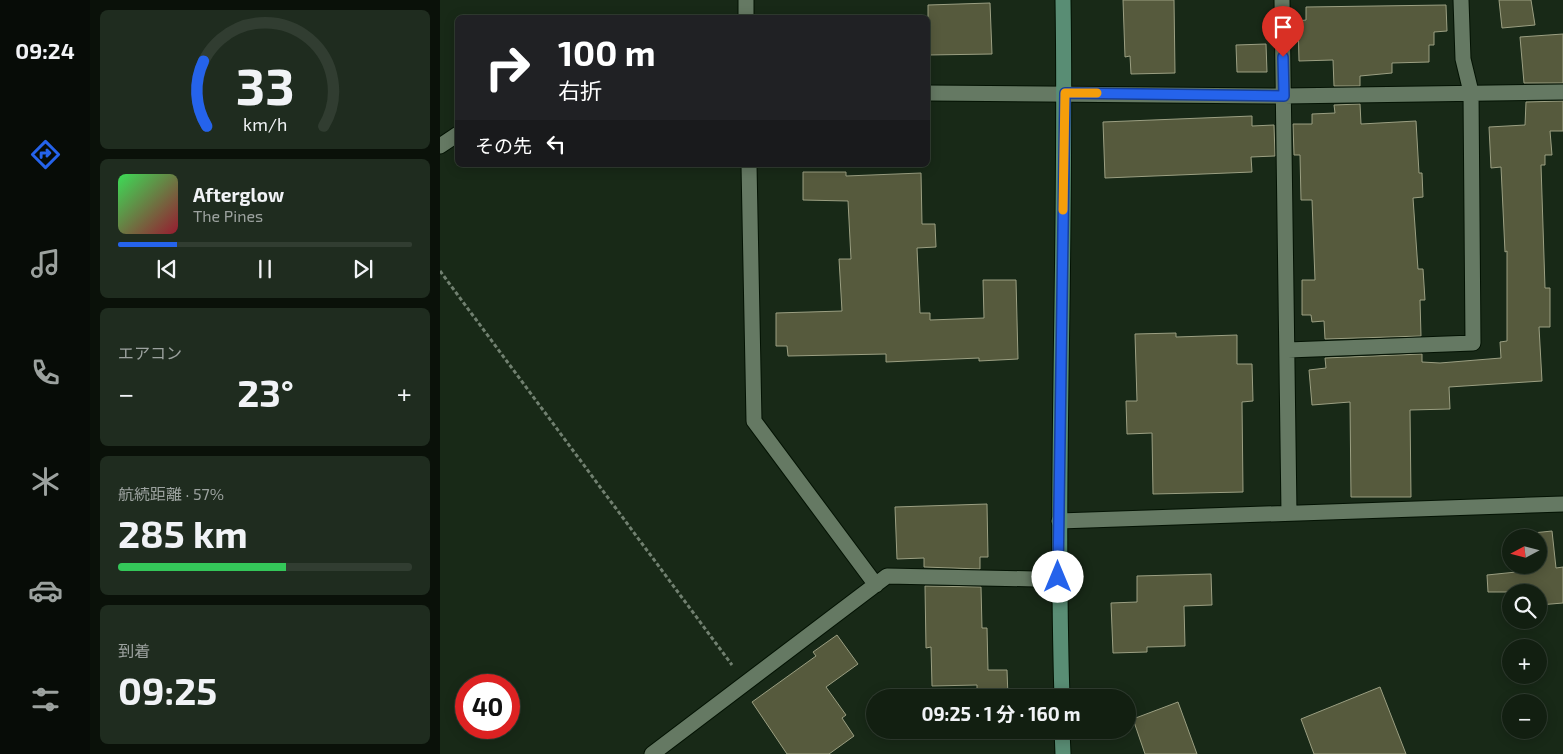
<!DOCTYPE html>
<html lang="ja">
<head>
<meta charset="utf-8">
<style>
  body { margin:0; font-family:"Exo 2","Noto Sans JP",sans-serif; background:#1f2c1f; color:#f1f3f6; height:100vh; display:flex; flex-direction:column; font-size:19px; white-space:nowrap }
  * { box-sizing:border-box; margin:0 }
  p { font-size:16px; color:#9ca29f }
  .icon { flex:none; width:28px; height:28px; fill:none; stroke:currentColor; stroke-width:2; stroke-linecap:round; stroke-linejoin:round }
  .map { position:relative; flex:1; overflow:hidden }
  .sheet { display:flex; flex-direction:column; gap:10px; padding:10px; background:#0a1109; width:350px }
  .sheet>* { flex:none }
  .top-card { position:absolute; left:15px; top:15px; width:475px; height:152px; border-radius:8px; box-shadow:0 2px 12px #0003,0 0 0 1px #313d31; background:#202124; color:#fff; overflow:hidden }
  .needle { width:32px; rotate:263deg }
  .fabs { position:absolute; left:1062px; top:529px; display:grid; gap:10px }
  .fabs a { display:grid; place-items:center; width:45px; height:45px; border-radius:50%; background:#121f11; box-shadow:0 2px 12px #0003,0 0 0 1px #313d31; font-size:25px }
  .speed { position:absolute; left:15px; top:674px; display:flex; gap:10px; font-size:25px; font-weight:700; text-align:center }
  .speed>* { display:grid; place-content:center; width:65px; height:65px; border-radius:50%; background:#121f11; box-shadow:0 2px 12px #0003,0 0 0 1px #313d31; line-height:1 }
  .speed .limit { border:8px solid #d22; background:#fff; color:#111 }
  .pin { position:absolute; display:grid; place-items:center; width:42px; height:42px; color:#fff; margin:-51px -21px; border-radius:50% 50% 50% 0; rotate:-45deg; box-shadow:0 0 5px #0007 }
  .pin .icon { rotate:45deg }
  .me { position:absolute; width:55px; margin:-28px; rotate:0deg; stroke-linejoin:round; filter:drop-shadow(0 0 4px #0008) }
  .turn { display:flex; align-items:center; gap:18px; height:105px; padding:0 20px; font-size:22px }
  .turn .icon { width:65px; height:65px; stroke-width:2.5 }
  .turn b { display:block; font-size:35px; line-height:42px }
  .then { display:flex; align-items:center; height:48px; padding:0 20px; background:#0003; gap:10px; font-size:19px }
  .big { font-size:38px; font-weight:700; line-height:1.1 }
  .sheet .card { flex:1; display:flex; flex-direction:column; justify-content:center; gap:8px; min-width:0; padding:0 18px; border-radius:8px; background:#1f2c1f }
  .sheet .dial { align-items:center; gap:0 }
  .dial svg { height:130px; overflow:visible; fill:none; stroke:#313d31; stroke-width:7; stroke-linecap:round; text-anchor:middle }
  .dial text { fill:#f1f3f6; stroke:none }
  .song { display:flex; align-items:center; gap:15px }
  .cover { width:60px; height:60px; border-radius:8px; background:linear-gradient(135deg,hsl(130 70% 55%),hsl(350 70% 35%)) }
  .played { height:5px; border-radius:2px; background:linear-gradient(90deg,#2563eb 20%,#313d31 20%) }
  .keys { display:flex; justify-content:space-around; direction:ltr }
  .heat { display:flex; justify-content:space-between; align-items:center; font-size:28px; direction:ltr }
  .charge { height:8px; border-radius:4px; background:linear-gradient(90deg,#34c759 57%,#313d31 0) }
  .trip { position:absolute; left:426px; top:689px; width:270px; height:50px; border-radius:25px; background:#121f11; box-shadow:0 2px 12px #0003,0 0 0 1px #313d31; font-weight:700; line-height:50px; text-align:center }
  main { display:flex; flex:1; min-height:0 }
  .dock { display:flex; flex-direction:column; width:90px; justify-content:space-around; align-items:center; background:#070c07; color:#9ca29f }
  .dock .icon { width:35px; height:35px }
  .dock .selected { color:#2563eb }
  .dock b { font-size:22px; color:#f1f3f6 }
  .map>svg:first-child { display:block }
</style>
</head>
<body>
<main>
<nav class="dock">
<b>09:24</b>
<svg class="icon selected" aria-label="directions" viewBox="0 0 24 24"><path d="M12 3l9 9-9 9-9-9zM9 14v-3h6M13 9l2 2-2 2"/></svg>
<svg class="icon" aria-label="music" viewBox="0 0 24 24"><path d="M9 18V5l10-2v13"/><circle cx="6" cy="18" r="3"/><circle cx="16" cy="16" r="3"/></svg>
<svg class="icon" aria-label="phone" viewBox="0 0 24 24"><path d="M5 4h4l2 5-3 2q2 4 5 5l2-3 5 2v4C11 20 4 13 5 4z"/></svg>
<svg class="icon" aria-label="climate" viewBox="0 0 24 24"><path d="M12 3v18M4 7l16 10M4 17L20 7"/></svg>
<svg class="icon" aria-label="car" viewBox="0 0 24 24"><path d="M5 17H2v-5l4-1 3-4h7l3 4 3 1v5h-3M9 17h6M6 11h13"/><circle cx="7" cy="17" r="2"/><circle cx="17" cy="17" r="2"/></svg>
<svg class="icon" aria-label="filters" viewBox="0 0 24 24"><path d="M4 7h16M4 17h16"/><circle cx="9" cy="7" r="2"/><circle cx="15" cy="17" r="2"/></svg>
</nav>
<section class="sheet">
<div class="card dial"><svg viewBox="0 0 100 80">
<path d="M14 69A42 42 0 1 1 86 69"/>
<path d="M14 69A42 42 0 0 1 12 29" stroke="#2563eb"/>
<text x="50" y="56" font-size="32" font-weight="700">33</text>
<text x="50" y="72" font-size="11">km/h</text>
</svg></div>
<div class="card">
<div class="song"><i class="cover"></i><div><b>Afterglow</b><p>The Pines</p></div></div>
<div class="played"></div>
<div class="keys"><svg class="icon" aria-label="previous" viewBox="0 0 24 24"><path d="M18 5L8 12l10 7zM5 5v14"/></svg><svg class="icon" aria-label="pause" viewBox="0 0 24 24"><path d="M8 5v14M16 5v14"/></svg><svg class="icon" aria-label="next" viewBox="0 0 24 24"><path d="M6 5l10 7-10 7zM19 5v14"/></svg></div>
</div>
<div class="card"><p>エアコン</p>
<div class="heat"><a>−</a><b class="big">23°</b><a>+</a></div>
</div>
<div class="card"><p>航続距離 · 57%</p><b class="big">285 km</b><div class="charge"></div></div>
<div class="card"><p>到着</p><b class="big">09:25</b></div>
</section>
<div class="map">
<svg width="1123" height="754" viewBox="0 0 1123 754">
  <rect width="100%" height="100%" fill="#182917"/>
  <path fill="#565a3d" stroke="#9b9f82" d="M683,0H734L735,73L691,74L690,56L685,57Z
    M1059,0H1091L1095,25L1062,28Z
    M550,3L552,54L488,55V5Z
    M1006,5L1007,31L994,32V45H989V62L952,63V73L920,76V86H894L893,60L859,61L858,21L866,20V7Z
    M1123,34V83H1084L1080,37Z
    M826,44L827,72H797L796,45Z
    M1123,101V131H1110L1112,155H1105V165H1101L1105,288H1110V327H1099L1102,381L1009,387L1010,409L970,410L971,497H911L910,402L872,405L869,370L886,368L885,358L982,354V362L1000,363L1061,358L1060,342L1067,341V251L1065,252L1061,167L1051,168L1049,127L1085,125L1086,102Z
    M920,104L921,124L976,121L979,173H982L983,197L973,198L978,269H983L985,300H980L981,336L885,339L884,321L872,322L871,315H862V280H875L872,200H861L860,155H854L853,124H872V114L895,113L894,105Z
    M812,116V126L834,125L835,156L811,157L812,172L665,178L663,122Z
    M363,172H406V176L481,173L482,224H495L496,247L477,248L480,313H490V320L544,318L543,280H576L578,359L539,361V358L446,362V354L348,356L347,346H336V313L402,311L399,259H411L408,201L363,200Z
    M736,333V337L797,335V364H812L813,401L802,402L803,492L713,494L712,433L687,434L686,401H697L695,334Z
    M547,504L548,557H540V569L484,567V558L457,559L455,507Z
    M1112,531L1116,568L1123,567V603L1099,605V592H1048L1047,575L1086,571V565H1099V538H1083V534Z
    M771,574L772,605L744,606L745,646L707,647V652L673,653L671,603L697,602V576Z
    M485,586L541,587L542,628H547L548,670H567L568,697H537V685L492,686L491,647L486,648Z
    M397,635L418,664L386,687L406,715L402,718L414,736L389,754H347L312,702L376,656L373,652Z
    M940,687L966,754H874L861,719Z
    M738,702L757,754H705L693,719Z"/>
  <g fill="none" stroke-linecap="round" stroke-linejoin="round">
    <defs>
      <path id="street" d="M306,0V18
        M842,0L849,513
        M488,93L844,96L1123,92
        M0,146L18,134
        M309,165L314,421L436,585
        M848,350L1033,343L1031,92L1023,59L1021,0
        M619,521L1123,504
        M212,754L447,576L595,579L618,577"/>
      <path id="secondary" d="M622,698C615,465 627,233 623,0
        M622,730L623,754"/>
    </defs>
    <use href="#street" stroke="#031203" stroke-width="17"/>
    <use href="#secondary" stroke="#031203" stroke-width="17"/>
    <path stroke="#718070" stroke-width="3" stroke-dasharray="4 2.5" stroke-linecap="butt" d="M0,271L292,665"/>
    <use href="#street" stroke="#657963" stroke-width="15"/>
    <use href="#secondary" stroke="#598d74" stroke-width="15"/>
  </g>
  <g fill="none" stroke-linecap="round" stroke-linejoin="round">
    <defs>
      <path id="route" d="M618,577L625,93L844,96L843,57"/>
    </defs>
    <use href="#route" stroke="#184099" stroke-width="12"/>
    <use href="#route" stroke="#2563eb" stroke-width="9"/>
    <path stroke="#f59e0b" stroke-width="9" d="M623,210L625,93H657"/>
  </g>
</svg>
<div class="fabs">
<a><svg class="needle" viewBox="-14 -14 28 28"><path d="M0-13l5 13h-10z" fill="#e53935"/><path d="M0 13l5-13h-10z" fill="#9ca29f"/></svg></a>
<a><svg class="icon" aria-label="search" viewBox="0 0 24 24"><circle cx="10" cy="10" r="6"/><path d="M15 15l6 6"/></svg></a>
<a>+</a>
<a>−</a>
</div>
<div class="speed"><div class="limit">40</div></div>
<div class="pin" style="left:843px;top:57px;background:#d93025"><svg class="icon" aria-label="arrive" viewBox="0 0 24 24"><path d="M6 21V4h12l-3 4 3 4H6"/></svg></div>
<svg class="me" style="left:618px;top:577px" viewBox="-20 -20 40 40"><circle r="19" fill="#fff"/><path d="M0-13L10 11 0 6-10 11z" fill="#2563eb"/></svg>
<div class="trip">09:25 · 1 分 · 160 m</div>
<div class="top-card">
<div class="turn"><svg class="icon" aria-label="right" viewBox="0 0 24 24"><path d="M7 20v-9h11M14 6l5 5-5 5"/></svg><div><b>100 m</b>右折</div></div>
<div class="then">その先<svg class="icon" aria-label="left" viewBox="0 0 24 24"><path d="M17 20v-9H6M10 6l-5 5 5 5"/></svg></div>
</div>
</div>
</main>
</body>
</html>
